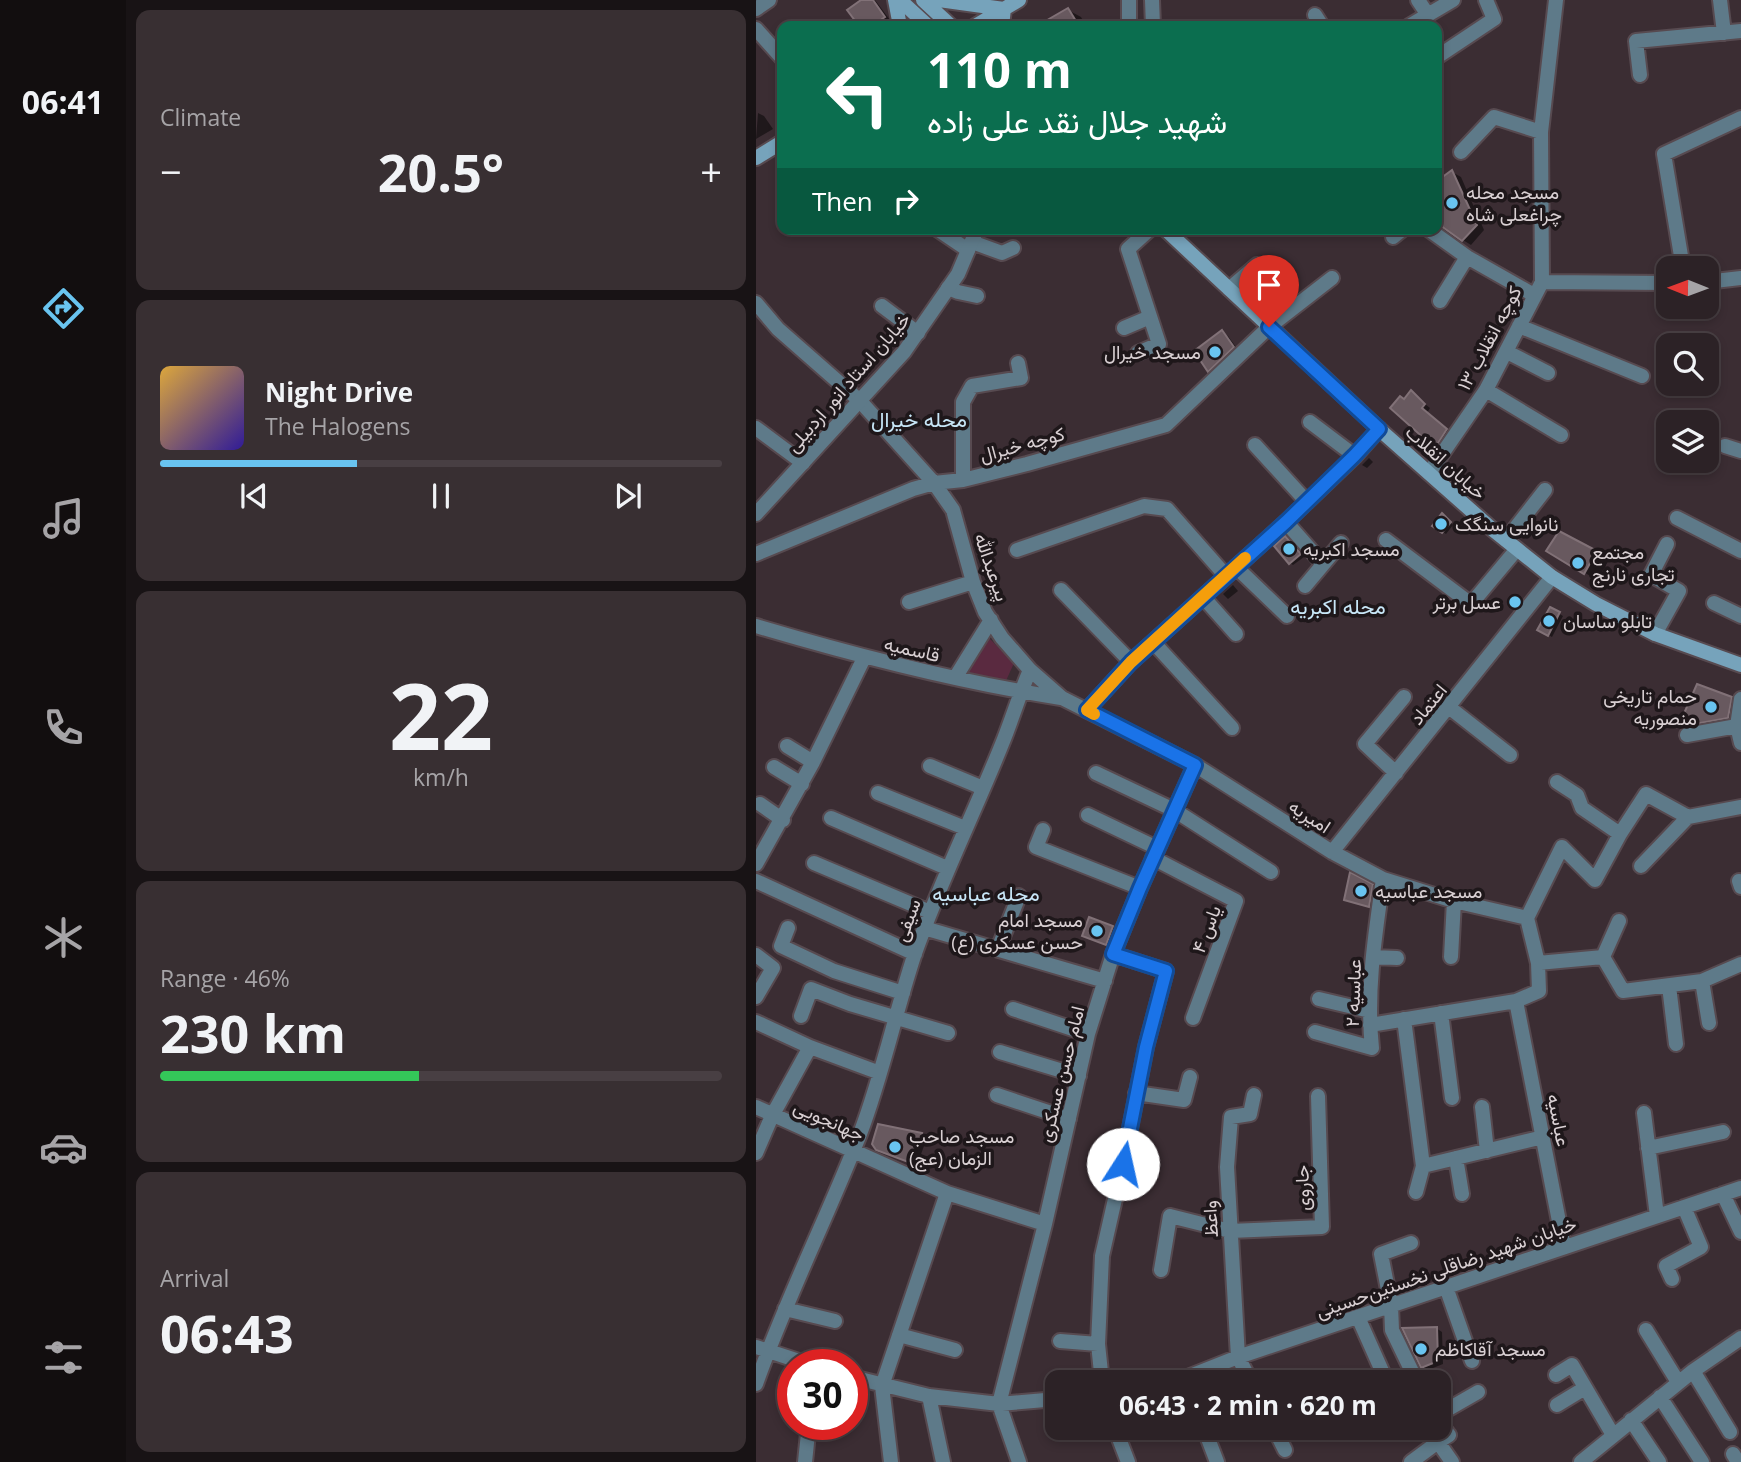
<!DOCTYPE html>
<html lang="en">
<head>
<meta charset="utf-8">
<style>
  body { margin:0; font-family:"Open Sans",Vazirmatn,sans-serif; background:#382f32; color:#f1f3f6; height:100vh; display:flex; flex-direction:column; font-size:26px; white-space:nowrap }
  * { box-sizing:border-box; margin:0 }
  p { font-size:23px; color:#a6a4a7 }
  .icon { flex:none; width:38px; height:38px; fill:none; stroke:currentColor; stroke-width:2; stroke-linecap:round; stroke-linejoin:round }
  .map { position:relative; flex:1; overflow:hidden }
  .panel { display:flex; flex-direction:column; gap:10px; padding:10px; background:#181315; width:630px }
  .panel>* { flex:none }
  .banner { position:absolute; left:21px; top:21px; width:665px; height:214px; border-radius:14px; box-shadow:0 4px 10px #0003,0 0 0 2px #483f43; background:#0b6e4f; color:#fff; overflow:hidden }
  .needle { width:46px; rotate:271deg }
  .fabs { position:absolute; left:900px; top:256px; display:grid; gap:14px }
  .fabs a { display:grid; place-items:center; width:63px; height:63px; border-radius:14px; background:#2c2226; box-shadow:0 4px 10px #0003,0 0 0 2px #483f43; font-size:35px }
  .speed { position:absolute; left:21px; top:1349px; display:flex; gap:14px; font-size:35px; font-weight:700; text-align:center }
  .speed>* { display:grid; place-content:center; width:91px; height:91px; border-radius:50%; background:#2c2226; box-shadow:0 4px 10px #0003,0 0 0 2px #483f43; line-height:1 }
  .speed .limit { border:10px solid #d22; background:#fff; color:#111 }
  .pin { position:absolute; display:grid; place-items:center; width:60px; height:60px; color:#fff; margin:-72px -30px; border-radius:50% 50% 50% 0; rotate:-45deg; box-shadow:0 0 7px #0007 }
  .pin .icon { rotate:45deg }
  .me { position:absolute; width:77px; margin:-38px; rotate:10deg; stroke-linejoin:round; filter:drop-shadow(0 0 5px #0008) }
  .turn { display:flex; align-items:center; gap:24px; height:147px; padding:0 35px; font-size:32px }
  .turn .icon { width:91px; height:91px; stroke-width:2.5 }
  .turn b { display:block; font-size:49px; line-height:60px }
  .then { display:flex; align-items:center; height:66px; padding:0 35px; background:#0003; gap:14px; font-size:26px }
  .big { font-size:52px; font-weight:700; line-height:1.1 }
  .panel .tile { flex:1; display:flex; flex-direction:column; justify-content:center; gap:10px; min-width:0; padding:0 24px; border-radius:14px; background:#382f32 }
  .panel .dial { align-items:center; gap:0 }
  .dial b { font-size:91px; line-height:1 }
  .song { display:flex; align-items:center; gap:21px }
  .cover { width:84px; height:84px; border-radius:10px; background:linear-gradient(135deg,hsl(40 70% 55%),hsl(250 70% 35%)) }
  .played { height:7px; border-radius:4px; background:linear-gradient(90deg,#69c4f0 35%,#483f43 35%) }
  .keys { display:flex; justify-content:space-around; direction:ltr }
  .heat { display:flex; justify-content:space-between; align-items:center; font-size:38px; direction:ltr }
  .charge { height:10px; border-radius:5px; background:linear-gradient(90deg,#34c759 46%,#483f43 0) }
  .trip { position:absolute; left:289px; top:1370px; width:406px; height:70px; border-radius:14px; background:#2c2226; box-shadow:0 4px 10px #0003,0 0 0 2px #483f43; font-weight:700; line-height:70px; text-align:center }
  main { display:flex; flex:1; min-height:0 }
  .tabs { display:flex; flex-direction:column; width:126px; justify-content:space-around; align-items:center; background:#120e0f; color:#a6a4a7 }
  .tabs .icon { width:49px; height:49px }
  .tabs .current { color:#69c4f0 }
  .tabs b { font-size:32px; color:#f1f3f6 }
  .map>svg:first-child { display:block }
</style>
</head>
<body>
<main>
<nav class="tabs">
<b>06:41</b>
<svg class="icon current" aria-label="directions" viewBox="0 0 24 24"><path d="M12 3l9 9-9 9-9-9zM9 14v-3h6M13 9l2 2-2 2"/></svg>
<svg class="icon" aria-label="music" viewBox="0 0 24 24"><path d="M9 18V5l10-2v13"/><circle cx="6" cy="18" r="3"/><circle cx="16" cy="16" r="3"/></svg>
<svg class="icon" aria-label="phone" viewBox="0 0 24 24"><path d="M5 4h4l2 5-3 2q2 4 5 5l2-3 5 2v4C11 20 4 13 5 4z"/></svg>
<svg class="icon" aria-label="climate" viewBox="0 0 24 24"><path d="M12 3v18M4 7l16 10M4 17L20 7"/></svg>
<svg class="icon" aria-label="car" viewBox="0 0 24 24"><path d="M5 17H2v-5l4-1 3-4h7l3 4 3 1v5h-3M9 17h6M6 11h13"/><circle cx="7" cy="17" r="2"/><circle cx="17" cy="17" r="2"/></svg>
<svg class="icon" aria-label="filters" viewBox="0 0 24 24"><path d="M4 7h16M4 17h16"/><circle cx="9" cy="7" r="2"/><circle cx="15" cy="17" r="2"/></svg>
</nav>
<section class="panel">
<div class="tile"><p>Climate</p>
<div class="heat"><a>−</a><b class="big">20.5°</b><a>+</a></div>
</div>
<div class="tile">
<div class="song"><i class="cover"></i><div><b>Night Drive</b><p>The Halogens</p></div></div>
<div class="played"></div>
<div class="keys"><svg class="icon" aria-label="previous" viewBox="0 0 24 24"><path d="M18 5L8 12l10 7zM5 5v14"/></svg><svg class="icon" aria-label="pause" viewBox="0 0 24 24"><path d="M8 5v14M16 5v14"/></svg><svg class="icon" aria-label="next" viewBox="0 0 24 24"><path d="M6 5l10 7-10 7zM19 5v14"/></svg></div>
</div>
<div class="tile dial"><b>22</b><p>km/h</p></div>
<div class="tile"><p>Range · 46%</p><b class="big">230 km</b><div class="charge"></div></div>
<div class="tile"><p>Arrival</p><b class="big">06:43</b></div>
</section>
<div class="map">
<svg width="985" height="1462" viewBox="0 0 985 1462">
  <rect width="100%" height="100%" fill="#3b2d33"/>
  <path fill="#5a2a40" d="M230,635L258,663L249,683L206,674Z"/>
  <path fill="#0007" d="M108,0H119L134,20L126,26H105L94,11Z
    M312,10L325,17L330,26H284Z
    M2,113L8,116L17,129L0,139Z
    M696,172L705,177L728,230L715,245L681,224V183Z
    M466,333L472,336L483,351L459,374L453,371Z
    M655,393L674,408L671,413L696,434L683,450L676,447L649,401Z
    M613,458L617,462L611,468L606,465Z
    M690,517L697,525L690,534L678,526Z
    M529,538L548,557L537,565L534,563Z
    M792,551L840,552L853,560L841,580Z
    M477,585L482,591L472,599L467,594Z
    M795,609L807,616L796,637L784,630Z
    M975,698L981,702L978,720L930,729L924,726Z
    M595,875L622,889L619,909L590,899Z
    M356,927L360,929L354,946L331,937Z
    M123,1127L165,1135L171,1138L161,1165L121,1149Z
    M680,1328L686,1332L687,1364L672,1370L666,1367Z"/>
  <path fill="#68595f" stroke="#817177" stroke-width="2" d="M105,0H117L129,17L116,26H103L91,10Z
    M312,8L323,26H281Z
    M696,170L721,225L706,241L681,223V181Z
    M466,330L478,347L452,372L438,351Z
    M655,390L669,404L666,408L691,429L679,448H675L669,443L671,441L634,408L644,396L648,399Z
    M686,513L695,522L686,533L676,526Z
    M803,531L841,551L828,574L790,551Z
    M529,536L545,554L533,564L518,546Z
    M794,607L804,612L792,636L781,630Z
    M941,684L976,697L972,718L922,727Z
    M594,872L617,884L613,907L588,900Z
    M333,917L357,926L350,945L326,936Z
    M122,1124L166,1133L155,1163L120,1150L116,1144Z
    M681,1327L682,1361L665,1368L646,1328Z"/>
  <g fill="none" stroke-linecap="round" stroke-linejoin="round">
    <defs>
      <path id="minor" d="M373,0V26
        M396,0L397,26
        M662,0L672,15
        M964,0L968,33
        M0,9L13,0
        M559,15L566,26
        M653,26L697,0
        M0,29L26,58
        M681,57L738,19L730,0
        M884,75L880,41L985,31
        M705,152L738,117L785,132
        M181,229L212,250
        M672,229L711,257L778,295
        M637,237L647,229
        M216,242L246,253L257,248
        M927,268L908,154L985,118
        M786,282L912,283
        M950,282L985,278
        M192,288L202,292L221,296
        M473,289L501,265
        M684,301L711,257
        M0,303L22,329L104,401L178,483L197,510L217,582L229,612L246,638L274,670L306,698L439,765L576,852L627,879L698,901L771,918
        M126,306L162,333
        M763,326L886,376
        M368,328L394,317
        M751,352L792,373
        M382,353L403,344L372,249L394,229
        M730,390L805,435
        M554,422L599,456
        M0,428L47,463
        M499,445L551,502
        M969,446L985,451
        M673,473L730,390L786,282L785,132L800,0
        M207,480V402L216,386L265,378L262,363
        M921,518L985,551
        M530,522L567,564
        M630,540L715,604L761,549
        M750,540L789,490
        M261,550L388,506L411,509L470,576
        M0,554L157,489L178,483L207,480L271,464L410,425L513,327L576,278
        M480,567L531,616
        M549,586L585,543
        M305,590L375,662
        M447,597L480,634
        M153,602L217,582
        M958,603L985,616
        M0,626C101,656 201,682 305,698
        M899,634L923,591L895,575L911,544
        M398,643L476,728
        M199,678L235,620
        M985,699L981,726L985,743
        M694,708L754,755
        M331,710L375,662L530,522L599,456L623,429
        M931,735L981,726
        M31,746L57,762
        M174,766L227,788
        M18,767L46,784
        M340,773L418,810L515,872
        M640,773L609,744L648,697
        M801,782L821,795L826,808L864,834
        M122,793L209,828
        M4,804L27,820
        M332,815L401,848
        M75,818L191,868
        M287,830L280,847L384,888
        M576,852L796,577
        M397,858L480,901L437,1018
        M58,863L174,912
        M0,864L57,762L108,658
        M885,866L932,817
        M0,881L159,954
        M983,881L985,887
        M771,918L806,847L839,880L864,834L890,794L932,817L985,807
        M863,921L847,957L867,991L946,981L985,964
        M32,928L25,946L78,971L147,993
        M168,928L349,981
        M242,949L263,896
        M0,955L17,968L0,997
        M617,957L641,958
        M695,957L698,901
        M782,963L847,957
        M946,981L953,1023
        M913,986L920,1044
        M563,999L614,1011
        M760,1001L808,1247
        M257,1009L332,1034
        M685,1013L696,1098
        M45,1016L55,989L94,1004L192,1033
        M648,1019L667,1166L660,1192
        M0,1022L54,1047L124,1073
        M614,1025L760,1001L783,991L782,963L771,918
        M559,1032L616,1048C610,992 619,935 627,879
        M244,1052L323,1076
        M380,1093L428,1100L434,1077
        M241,1095L313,1119
        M0,1107L191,1193L289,1224
        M726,1107L731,1151
        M888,1113L901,1216
        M892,1148L967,1132
        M0,1153L16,1116L54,1047
        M700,1158L706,1194
        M667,1166L787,1137
        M967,1194L985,1232
        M655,1243L625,1254L635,1305L636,1330L661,1382
        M405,1270L414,1216L474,1231L566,1227L562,1096
        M916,1279L910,1266L945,1247L928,1207
        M690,1287L716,1361
        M29,1309L79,1321
        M602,1317L630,1380
        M890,1330L922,1382
        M143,1335L199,1350
        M304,1341L342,1344
        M0,1347L55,1365
        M937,1371L974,1432
        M800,1375L816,1365L857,1435
        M96,1377L173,1396L243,1404L301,1399
        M346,1382L342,1344L346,1256L367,1164L390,1047L410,971L357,954
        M409,1382L429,1378L482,1357L985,1188
        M495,1382L482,1357L471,1167L475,1117L494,1114L498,1095
        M0,1384C30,1299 71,1218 104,1134C126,1076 139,1014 158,956C184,881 219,812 248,739C257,716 264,693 274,670
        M173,1396L187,1462
        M904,1397L946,1462
        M243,1404L289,1224L332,1034L357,954L384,888L439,765
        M243,1404L263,1462
        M801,1405L829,1388
        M682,1415L722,1392
        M875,1420L903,1462
        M359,1428L372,1462
        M448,1428L461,1462
        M518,1428L529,1450
        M682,1442L693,1435L682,1421
        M977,1454L982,1462
        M49,1462L53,1424
        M135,1462L126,1386L191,1193
        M655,1462L682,1442L696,1462
        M825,1462L937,1371L985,1338"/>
      <path id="tertiary" d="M0,514L148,352L202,274L221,229"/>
      <path id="secondary" d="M139,0L144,26
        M144,0L172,26
        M167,0L195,26
        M183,0L248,9L246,26
        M219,26L263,0
        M0,158L26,142
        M409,229L623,429L736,529L796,577L840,604L899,634L985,665"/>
    </defs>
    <use href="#minor" stroke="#574a50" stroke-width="18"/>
    <use href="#tertiary" stroke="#574a50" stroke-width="18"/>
    <use href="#secondary" stroke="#574a50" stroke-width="18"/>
    <use href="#minor" stroke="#5e7a89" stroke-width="14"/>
    <use href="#tertiary" stroke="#5e7a89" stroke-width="14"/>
    <use href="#secondary" stroke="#76a3bb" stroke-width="14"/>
  </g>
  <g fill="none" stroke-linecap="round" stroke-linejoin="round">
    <defs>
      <path id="route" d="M367,1164L390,1047L410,971L357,954L384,888L439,765L331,710L375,662L530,522L598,456L623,429L513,327"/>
    </defs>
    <use href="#route" stroke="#114b97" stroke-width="18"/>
    <use href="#route" stroke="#1a73e8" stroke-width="12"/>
    <path stroke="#f59e0b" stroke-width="12" d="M338,714L331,710L375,662L489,558"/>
  </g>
  <g fill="#69c4f0" stroke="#1e171a" stroke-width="2.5">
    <circle cx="696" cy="203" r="7"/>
    <circle cx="459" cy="352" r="7"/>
    <circle cx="685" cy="524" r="7"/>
    <circle cx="533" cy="549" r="7"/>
    <circle cx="822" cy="563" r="7"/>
    <circle cx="759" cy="602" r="7"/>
    <circle cx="793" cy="621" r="7"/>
    <circle cx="955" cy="707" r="7"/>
    <circle cx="605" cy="891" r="7"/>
    <circle cx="341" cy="931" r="7"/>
    <circle cx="139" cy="1147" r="7"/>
    <circle cx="665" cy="1349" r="7"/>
  </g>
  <g text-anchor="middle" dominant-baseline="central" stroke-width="7" stroke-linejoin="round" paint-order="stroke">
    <g font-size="19" fill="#d9d0d3" stroke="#1e171a" text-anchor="start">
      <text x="710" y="192">مسجد محله<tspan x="710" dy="22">چراغعلی شاه</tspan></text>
      <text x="445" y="352" text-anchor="end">مسجد خیرال</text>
      <text x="699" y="524">نانوایی سنگک</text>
      <text x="547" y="549">مسجد اکبریه</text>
      <text x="836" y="552">مجتمع<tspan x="836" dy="22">تجاری نارنج</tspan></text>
      <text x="745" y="602" text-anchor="end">عسل برتر</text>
      <text x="807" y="621">تابلو ساسان</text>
      <text x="941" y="696" text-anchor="end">حمام تاریخی<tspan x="941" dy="22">منصوریه</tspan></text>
      <text x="619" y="891">مسجد عباسیه</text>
      <text x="327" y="920" text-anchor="end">مسجد امام<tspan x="327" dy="22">حسن عسکری (ع)</tspan></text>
      <text x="153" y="1136">مسجد صاحب<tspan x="153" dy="22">الزمان (عج)</tspan></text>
      <text x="679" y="1349">مسجد آقاکاظم</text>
    </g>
    <g font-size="19" fill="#d9d0d3" stroke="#1e171a">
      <text transform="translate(733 338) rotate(-62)">کوچه انقلاب ۱۳</text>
      <text transform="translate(92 382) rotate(-49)">خیابان استاد انور اردبیلی</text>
      <text transform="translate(266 444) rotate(-15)">کوچه خیرال</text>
      <text transform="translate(690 462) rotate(42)">خیابان انقلاب</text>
      <text transform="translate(236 567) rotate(71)">پیرعبدالله</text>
      <text transform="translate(156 649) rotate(13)">قاسمیه</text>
      <text transform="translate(672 704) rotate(-51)">اعتماد</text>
      <text transform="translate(554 816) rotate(33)">امیریه</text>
      <text transform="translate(151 920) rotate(-70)">سیفی</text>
      <text transform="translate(450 929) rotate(-69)">یاس ۴</text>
      <text transform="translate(597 993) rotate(-88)">عباسیه ۲</text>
      <text transform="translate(305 1074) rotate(-76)">امام حسن عسکری</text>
      <text transform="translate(73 1120) rotate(24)">جهانجویی</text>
      <text transform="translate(803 1120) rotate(79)">عباسیه</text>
      <text transform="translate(546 1188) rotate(-92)">جاروی</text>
      <text transform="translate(454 1219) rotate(-93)">واعظ</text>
      <text transform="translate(690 1267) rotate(-19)">خیابان شهید رضاقلی نخستین‌حسینی</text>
    </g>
    <g font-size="21" fill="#c8e7f8" stroke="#1e171a">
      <text x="163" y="419">محله خیرال</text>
      <text x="582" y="606">محله اکبریه</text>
      <text x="230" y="893">محله عباسیه</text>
    </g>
  </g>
</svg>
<div class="fabs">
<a><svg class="needle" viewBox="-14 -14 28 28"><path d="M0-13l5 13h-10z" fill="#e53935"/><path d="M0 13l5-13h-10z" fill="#a6a4a7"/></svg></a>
<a><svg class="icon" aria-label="search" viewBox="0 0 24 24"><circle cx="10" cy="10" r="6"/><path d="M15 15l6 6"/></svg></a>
<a><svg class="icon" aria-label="layers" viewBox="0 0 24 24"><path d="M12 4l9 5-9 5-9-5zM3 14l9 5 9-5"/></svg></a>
</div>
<div class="speed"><div class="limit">30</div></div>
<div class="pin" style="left:513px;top:327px;background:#d93025"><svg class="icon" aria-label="arrive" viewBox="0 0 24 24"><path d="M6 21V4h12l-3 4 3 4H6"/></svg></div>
<svg class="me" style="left:367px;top:1164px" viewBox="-20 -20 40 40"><circle r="19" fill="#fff"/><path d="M0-13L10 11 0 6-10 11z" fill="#1a73e8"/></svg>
<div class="trip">06:43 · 2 min · 620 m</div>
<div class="banner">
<div class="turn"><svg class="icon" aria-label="left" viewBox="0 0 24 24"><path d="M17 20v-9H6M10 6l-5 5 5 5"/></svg><div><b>110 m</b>شهید جلال نقد علی زاده</div></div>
<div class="then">Then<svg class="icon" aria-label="right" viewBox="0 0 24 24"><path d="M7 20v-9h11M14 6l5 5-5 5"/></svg></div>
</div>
</div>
</main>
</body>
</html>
